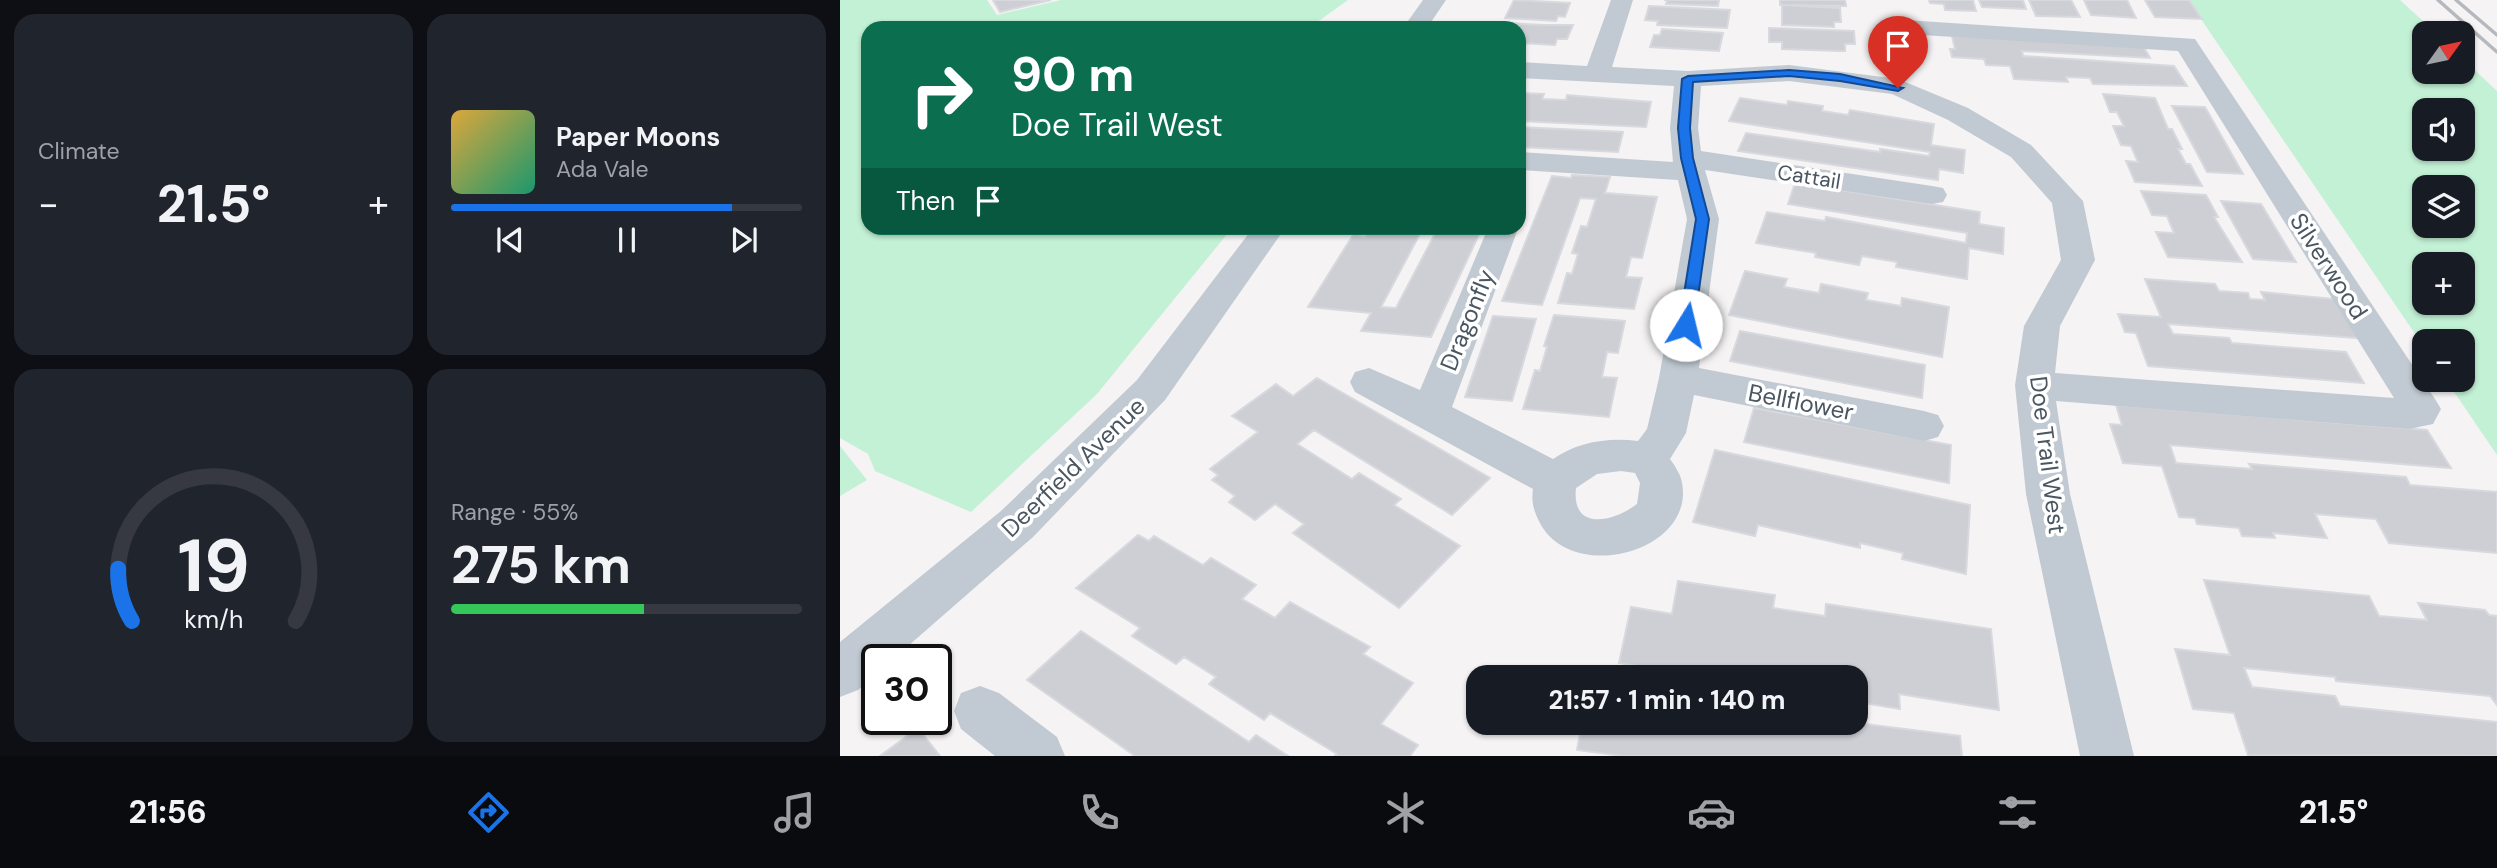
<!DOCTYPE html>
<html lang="en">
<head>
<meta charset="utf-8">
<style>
  body { margin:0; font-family:"DM Sans",sans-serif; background:#20242c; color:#f1f3f6; height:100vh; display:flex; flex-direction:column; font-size:26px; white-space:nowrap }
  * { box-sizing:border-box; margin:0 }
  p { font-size:23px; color:#9ea1a6 }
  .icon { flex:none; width:38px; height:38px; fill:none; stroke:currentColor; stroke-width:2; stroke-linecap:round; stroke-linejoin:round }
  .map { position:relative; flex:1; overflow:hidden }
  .details { display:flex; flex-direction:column; gap:14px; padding:14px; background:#0d0f14; width:840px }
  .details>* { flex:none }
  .top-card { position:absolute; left:21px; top:21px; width:665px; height:214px; border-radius:21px; box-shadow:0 2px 5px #0004; background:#0b6e4f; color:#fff; overflow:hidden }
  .needle { width:46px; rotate:57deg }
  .tools { position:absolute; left:1572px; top:21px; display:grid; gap:14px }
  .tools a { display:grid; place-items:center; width:63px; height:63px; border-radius:14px; background:#171b24; box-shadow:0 2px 5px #0004; font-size:35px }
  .speed { position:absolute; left:21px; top:644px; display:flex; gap:14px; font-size:35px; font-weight:700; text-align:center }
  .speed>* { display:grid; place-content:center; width:91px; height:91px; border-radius:50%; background:#171b24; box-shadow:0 2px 5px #0004; line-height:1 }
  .speed .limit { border:4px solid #111; border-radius:10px; background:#fff; color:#111 }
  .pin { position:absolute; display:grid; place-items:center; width:60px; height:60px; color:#fff; margin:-72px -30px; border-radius:50% 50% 50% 0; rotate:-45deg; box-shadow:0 0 7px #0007 }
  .pin .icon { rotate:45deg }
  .me { position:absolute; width:77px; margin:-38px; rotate:9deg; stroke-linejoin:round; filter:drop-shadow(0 0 5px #0008) }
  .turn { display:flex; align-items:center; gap:24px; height:147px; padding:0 35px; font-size:32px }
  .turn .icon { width:91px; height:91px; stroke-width:2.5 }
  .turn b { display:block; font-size:49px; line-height:60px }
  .then { display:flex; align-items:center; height:66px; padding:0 35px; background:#0003; gap:14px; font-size:26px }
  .big { font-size:52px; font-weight:700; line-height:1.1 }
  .details .card { flex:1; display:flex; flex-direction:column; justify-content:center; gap:10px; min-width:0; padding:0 24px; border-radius:21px; background:#20242c }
  .details .dial { align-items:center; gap:0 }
  .dial svg { height:182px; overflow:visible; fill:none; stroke:#363941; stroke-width:7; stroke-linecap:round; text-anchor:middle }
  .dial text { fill:#f1f3f6; stroke:none }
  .song { display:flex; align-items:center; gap:21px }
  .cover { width:84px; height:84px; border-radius:10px; background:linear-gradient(135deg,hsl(40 70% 55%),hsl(160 70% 35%)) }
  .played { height:7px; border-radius:4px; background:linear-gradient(90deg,#1a73e8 80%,#363941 80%) }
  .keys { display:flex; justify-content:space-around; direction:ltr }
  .heat { display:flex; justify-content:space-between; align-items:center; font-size:38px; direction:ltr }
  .charge { height:10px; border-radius:5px; background:linear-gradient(90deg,#34c759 55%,#363941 0) }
  .details .tiles { flex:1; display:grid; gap:14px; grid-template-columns:repeat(2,1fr) }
  .trip { position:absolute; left:626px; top:665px; width:402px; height:70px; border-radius:21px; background:#171b24; box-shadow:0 2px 5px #0004; font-weight:700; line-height:70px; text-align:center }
  .tabs { display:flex; height:112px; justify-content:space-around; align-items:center; background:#090b0e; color:#9ea1a6 }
  .tabs .icon { width:49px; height:49px }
  .tabs .current { color:#1a73e8 }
  .tabs b { font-size:32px; color:#f1f3f6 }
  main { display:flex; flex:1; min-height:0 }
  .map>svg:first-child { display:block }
</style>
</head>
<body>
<main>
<section class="details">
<div class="tiles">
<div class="card"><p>Climate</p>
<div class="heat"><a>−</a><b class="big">21.5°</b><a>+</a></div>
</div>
<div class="card">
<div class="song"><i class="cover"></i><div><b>Paper Moons</b><p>Ada Vale</p></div></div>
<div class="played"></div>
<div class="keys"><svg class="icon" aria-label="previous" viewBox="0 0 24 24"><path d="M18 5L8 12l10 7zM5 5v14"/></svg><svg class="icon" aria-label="pause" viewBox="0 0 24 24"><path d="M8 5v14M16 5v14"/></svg><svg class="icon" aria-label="next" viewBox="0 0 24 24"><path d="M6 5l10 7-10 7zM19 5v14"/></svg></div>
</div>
<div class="card dial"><svg viewBox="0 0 100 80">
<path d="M14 69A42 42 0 1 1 86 69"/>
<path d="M14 69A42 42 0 0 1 8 46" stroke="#1a73e8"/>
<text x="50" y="56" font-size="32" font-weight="700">19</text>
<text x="50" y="72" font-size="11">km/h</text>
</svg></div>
<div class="card"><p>Range · 55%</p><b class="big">275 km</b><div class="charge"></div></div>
</div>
</section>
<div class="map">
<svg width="1657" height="756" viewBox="0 0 1657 756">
  <rect width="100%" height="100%" fill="#f5f3f3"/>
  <path fill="#c3f1d5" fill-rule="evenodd" d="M0,0H147L157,15L221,0H508L473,25H467L473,28H28V228H392L257,394L131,512L35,471L28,454L0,438Z
    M1348,0H1560L1596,33H1584V72H1622V58L1657,91V455L1606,380H1622V341H1584V347ZM1584,110H1622V149H1584ZM1584,187H1622V226H1584ZM1584,264H1622V303H1584Z
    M0,446L27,480L0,496Z"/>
  <path fill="#cdcfd5" stroke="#d7d9de" stroke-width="2" d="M153,0H211L160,12Z
    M674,0L730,3L725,17L718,16L716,21L665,18Z
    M824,0H879L878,6L826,4L827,0Z
    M940,0H1005L1006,6L940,5Z
    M1089,0H1133L1136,11L1105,10L1104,4L1090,3Z
    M1139,0H1183L1186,9L1142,7Z
    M1189,0H1231L1240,17L1196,16Z
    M1244,0H1287L1296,18L1251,15Z
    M1305,0H1349L1362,19L1315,17Z
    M942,5L1000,8L1001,22H994V27L942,25Z
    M809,6L890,10L887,28L817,25L818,21L805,20Z
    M650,22L704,25H733L727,39H717L715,45L679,43V28H647Z
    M929,28L1014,31L1015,44H1005V51H999L942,49V42H929Z
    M822,29L883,33L879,51L810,47L814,35H820Z
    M1112,36L1302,44L1310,58L1182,51L1183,56L1334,66L1347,86L1253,84L1250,78L1226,77L1228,82L1174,79L1170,66L1146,65L1144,59L1112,57L1110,49H1115Z
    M679,93L704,94L702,99L726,100L727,95L811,102L806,127L679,121Z
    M1263,94L1315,98L1328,129H1332L1342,149H1338L1346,164H1350L1362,186L1295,182L1286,161L1298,162L1291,146L1281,145L1273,126H1284L1277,112H1270Z
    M900,98L947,105L948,101L983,106L982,111L1008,115L1010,110L1094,124L1091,145L1125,150L1123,173L1099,169L1098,180L898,151L906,133L1040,152V149L1089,156L1090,152L889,121Z
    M1332,106L1365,107L1403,174L1367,172Z
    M679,127L783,132L778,152L679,147Z
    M732,175L770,177L765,193L817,197L802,258L791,257L786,277L802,278L794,309L718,303L727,273L732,274L738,254L732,253L741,226L747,227L756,199L740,198L702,305L662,301L712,176L731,178Z
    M955,183L1140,212L1139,224L1164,228L1163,254L1129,248L1127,279L1056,267L1057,262L1022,256L1019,265L975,257L976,253L916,243L927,212L985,221L986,217L1126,243L1127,233L948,204Z
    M1301,191L1366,195L1378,217H1374L1402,262L1328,257L1316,232L1334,233L1327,216L1312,215Z
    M1381,201L1421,204L1456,262L1413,259Z
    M530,228H583L541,307L556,308L598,228H642L591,337L521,331L531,313L468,307L513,235L525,237Z
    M905,271L947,279L944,287L979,293L981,284L1028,293L1026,300L1061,306L1062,298L1109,307L1102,357L889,315Z
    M1305,279L1375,284L1379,291L1408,293L1410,299L1425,300L1421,292L1494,299L1518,338L1328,324L1333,334L1389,338L1392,343L1506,352L1524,383L1308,366L1296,333L1285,332L1278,314L1321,317Z
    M714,315L785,321L778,353L767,352L762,377L777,378L769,417L683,409L695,370L700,371L707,347L704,346Z
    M653,316L696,319L672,401L625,397Z
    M900,331L1085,365L1082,398L890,361Z
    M477,378L650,478L612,515L474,430L457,444L512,479L519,473L561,499L554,505L620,546L559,608L453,533L464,524L435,504L415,520L389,502L395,496L372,480L378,475L370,469L418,432L392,416L436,384L453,396Z
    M1276,405L1587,430L1611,468L1330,445L1336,463L1412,469L1409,464L1566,477L1570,485L1657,492V553L1549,543L1536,519L1475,514L1487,538L1433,533L1435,538L1402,536L1399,528L1357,524L1355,518L1339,517L1322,466L1283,463L1270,424L1282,425Z
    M914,408L1111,445L1109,483L904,442Z
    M875,450L1130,505L1126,574L1062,559L1063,553L1020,543V548L918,525L915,536L853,522Z
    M298,535L309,541L314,536L363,565L371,558L416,585L402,599L435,618L450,602L530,647L523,654L573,683L541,724L578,745L570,756H495L497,754L430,713L424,720L369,684L376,677L344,657L336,664L292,636L300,628L236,588Z
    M1364,580L1529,596L1539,616L1587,620L1578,603L1645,610L1649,615L1657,616V705L1650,696L1496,681L1495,677L1404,668L1412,687L1495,696L1500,706L1657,722V756L1408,755L1394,713L1353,709L1335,649L1390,655Z
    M838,581L935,595L933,608L985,616L986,604L1151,629L1159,710L1059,694L1060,709L1017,702V677H868L779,663L791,607L832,614Z
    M241,631L409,742L416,735L448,756H295L187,680Z
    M742,723H1017L1120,736L1122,756H783L737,750Z
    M78,728L100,756H40Z"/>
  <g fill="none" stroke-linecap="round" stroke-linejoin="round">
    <path fill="#c1cad2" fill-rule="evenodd" d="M583,0H606L587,28H563Z
      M771,0H793L772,67L848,71L949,65L1058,79L1128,108L1191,145L1243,201L1255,260L1220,326L1215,373L1554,398L1338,51L1050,33L1042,31L1038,26L1042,21L1050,19L1355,39L1595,399L1601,409L1593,424L1569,429L1216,401L1230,494L1294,756H1240L1186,494L1175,385L1184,326L1221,260L1212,203L1171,157L1108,120L1052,94L949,81L861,86L858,128L861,151L1092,186L1103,188L1107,195L1103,202L1092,204L865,170L879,219L859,368L1084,411L1098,415L1104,426L1098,437L1084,441L854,395L846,433L830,459C835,466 841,475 842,483C855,551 735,584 701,525C694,512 691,503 693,489L515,392L510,382L515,372L529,368L580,390L648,228L679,226L612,407L713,459C737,442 768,437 798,441L807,429L819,378L847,219L838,180L679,170V152L833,162L830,128L834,86L679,78V62L747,66ZM781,471L795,473L800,483L797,504C774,522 731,532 736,488L757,474Z
      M413,228H445L325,400L193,537L52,660H37V673L18,690L0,697V642L161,511L297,380Z
      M140,686L159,693L217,737L225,756H155L121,729L114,711L121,693Z"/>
    <path stroke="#b5b8bd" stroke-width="3.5" d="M1598,0L1657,52
      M1616,0L1657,35"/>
  </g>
  <path fill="#1a73e8" stroke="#114b97" stroke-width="2" d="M949,70L1000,74L1063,88L1058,91L1000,81L949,76L853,82L850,128L853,158L869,219L854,325L851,329H841L839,325L856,219L841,158L838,128L842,79L848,76Z"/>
  <g text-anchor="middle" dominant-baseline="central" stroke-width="7" stroke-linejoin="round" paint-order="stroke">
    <g font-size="21" fill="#4a5661" stroke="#fff">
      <text transform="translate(969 177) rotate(9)">Cattail</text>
    </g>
    <g font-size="24" fill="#4a5661" stroke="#fff">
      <text transform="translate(1489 266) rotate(57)">Silverwood</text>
      <text transform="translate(627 320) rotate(-68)">Dragonfly</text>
      <text transform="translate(961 402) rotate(11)">Bellflower</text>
      <text transform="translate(1208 455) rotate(83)">Doe Trail West</text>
      <text transform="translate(233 467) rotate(-44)">Deerfield Avenue</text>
    </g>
  </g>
</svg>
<div class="tools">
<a><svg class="needle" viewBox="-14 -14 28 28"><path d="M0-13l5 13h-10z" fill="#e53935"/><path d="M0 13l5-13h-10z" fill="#9ea1a6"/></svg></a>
<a><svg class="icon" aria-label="sound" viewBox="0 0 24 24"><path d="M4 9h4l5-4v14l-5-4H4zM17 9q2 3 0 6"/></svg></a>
<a><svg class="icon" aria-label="layers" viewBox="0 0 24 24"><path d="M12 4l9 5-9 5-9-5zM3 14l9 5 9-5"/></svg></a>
<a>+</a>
<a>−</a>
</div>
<div class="speed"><div class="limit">30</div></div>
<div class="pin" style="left:1058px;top:88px;background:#d93025"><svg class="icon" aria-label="arrive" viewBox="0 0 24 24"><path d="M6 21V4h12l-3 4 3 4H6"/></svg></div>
<svg class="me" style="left:846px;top:325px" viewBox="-20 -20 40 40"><circle r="19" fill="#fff"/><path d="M0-13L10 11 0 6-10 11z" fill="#1a73e8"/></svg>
<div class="trip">21:57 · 1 min · 140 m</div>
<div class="top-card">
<div class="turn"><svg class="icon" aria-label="right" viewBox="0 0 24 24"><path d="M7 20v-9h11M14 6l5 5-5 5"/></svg><div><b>90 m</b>Doe Trail West</div></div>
<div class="then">Then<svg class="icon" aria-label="arrive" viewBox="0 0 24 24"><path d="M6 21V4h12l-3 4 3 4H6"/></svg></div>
</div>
</div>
</main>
<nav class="tabs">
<b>21:56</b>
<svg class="icon current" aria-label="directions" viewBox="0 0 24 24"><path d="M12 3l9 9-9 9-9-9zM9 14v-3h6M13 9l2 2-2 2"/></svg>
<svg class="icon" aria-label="music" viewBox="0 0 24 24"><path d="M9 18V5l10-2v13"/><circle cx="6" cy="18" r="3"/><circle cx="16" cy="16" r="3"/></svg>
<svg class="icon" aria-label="phone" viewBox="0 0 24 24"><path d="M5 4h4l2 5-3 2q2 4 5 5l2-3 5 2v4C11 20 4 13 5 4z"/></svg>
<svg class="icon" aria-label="climate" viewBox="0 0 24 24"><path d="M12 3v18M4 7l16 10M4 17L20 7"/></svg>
<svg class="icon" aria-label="car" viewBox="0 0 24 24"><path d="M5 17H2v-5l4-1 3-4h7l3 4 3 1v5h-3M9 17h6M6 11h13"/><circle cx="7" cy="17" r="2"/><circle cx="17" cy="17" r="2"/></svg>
<svg class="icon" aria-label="filters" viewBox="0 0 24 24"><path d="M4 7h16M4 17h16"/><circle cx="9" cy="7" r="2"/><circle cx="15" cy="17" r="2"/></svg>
<b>21.5°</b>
</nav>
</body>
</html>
